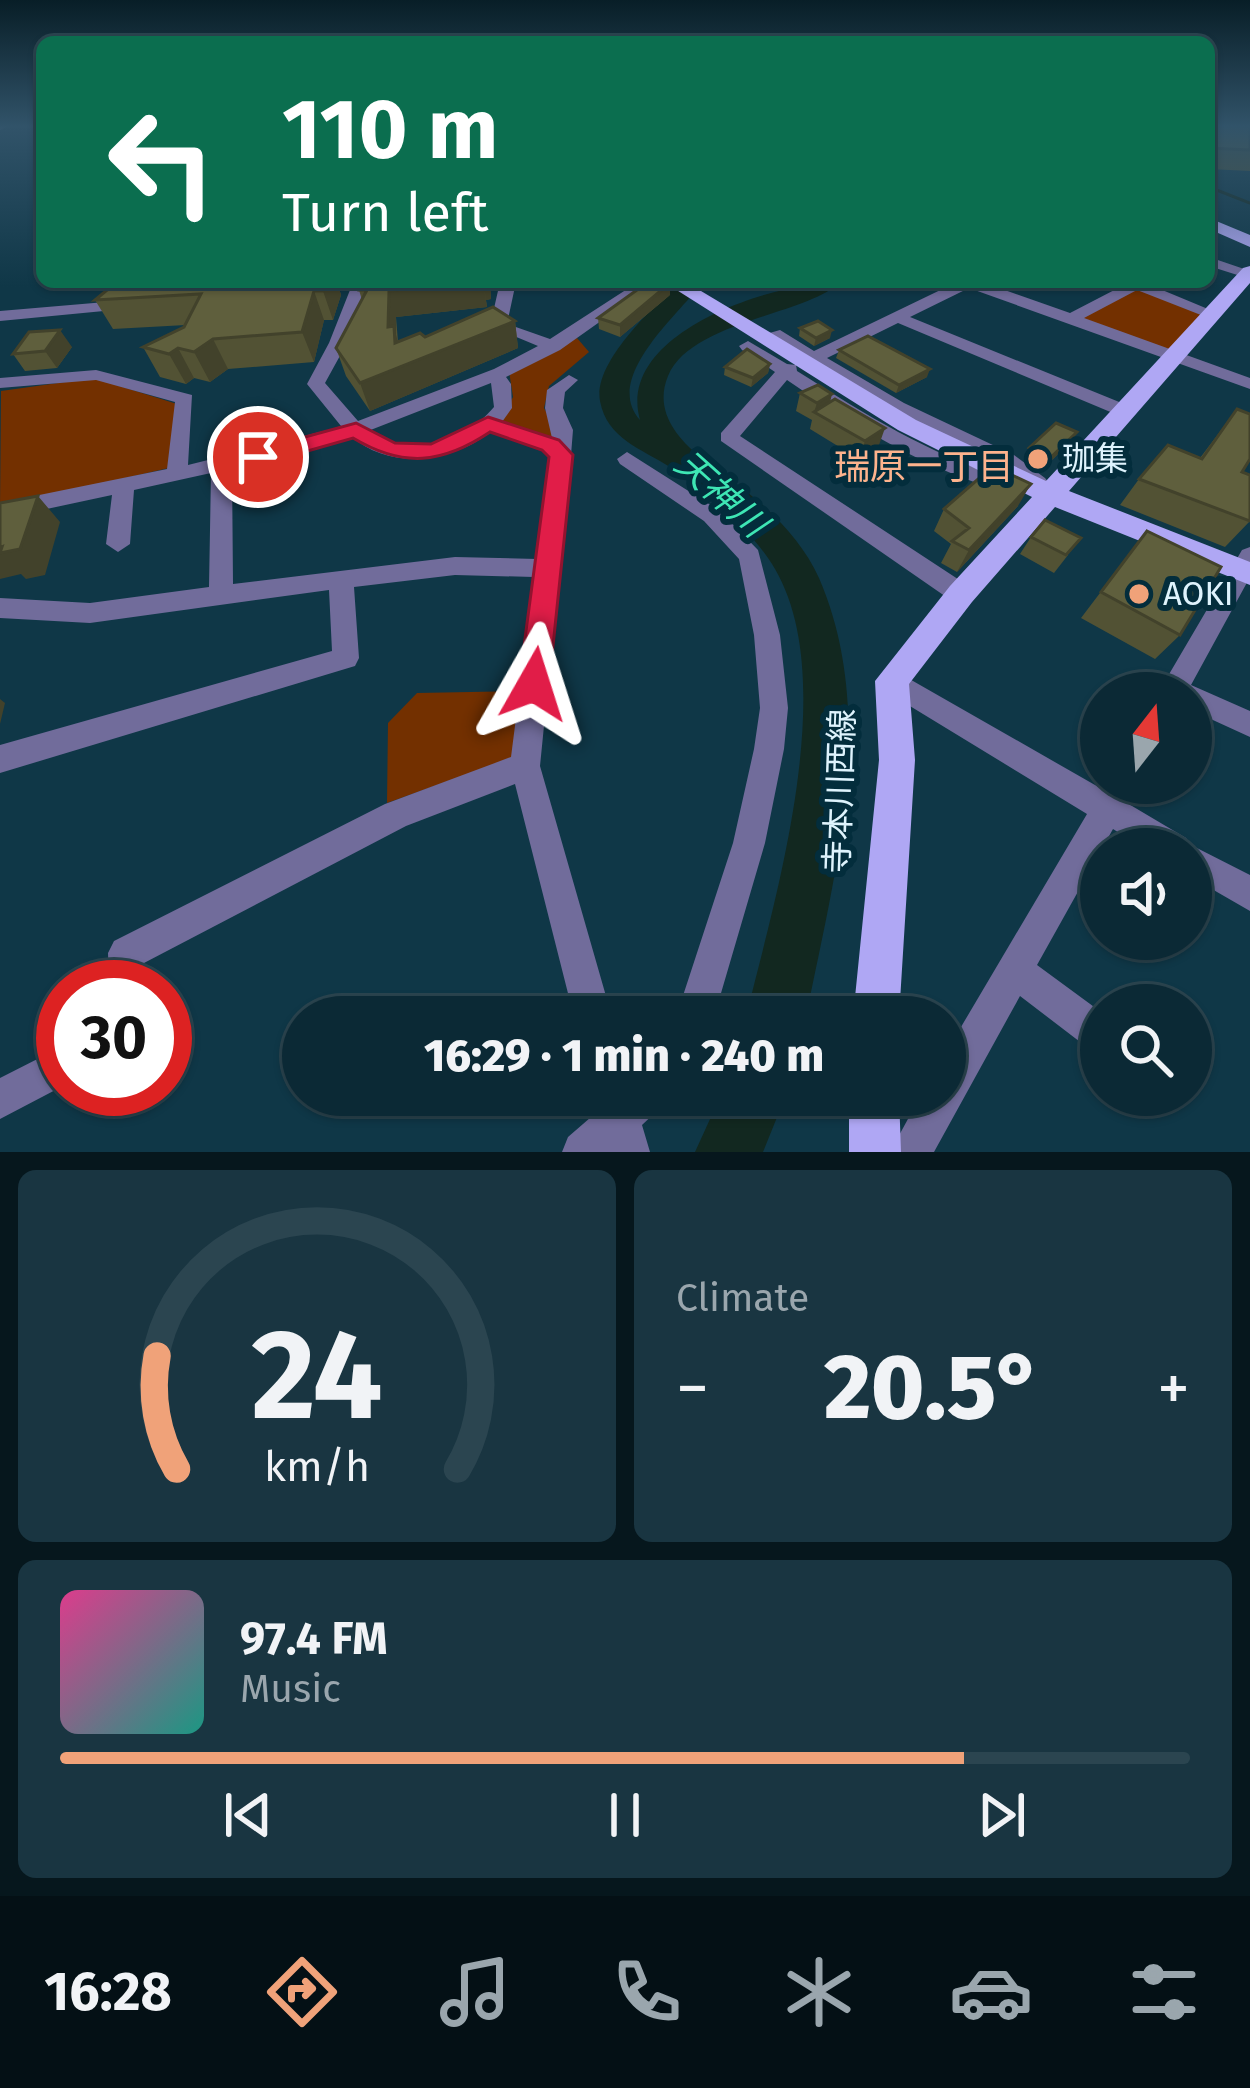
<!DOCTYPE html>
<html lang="en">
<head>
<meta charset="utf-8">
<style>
  body { margin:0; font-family:"Fira Sans","Noto Sans JP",sans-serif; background:#193541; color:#f1f3f6; height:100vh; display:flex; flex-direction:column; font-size:45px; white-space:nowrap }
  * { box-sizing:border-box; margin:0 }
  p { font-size:39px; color:#9aa6ad }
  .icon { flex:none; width:66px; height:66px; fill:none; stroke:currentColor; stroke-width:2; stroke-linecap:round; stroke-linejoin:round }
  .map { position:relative; height:1152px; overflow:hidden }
  .details { display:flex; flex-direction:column; gap:18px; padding:18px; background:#06171d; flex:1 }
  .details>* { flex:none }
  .top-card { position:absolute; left:36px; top:36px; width:1179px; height:252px; border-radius:18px; box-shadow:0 3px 9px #0004,0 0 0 3px #2b4550; background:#0b6e4f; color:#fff; overflow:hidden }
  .needle { width:78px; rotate:17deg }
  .fabs { position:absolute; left:1080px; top:672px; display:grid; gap:24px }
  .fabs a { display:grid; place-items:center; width:132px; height:132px; border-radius:50%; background:#0b2935; box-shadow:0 3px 9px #0004,0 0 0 3px #2b4550; font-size:60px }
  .speed { position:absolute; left:36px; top:960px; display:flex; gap:24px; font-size:60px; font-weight:700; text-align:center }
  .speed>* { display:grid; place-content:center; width:156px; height:156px; border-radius:50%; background:#0b2935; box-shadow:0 3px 9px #0004,0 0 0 3px #2b4550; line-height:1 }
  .speed .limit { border:18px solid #d22; background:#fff; color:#111 }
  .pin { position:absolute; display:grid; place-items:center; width:102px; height:102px; color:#fff; margin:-51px; border:6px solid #fff; border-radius:50%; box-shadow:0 3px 12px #0007 }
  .me { position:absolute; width:132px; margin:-66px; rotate:6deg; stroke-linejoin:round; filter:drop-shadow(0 0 9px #0008) }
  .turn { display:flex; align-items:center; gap:42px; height:252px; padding:0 48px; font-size:54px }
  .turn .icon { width:156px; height:156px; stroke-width:2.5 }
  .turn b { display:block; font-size:84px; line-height:102px }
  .big { font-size:90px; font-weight:800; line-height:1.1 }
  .details .card { flex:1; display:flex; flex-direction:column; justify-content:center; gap:18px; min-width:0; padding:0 42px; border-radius:18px; background:#193541 }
  .details .dial { align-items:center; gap:0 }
  .dial svg { height:312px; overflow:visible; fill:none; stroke:#2b4550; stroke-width:7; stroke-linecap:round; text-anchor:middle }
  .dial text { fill:#f1f3f6; stroke:none }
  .song { display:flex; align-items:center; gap:36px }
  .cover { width:144px; height:144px; border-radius:18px; background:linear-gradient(135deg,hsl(330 70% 55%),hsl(170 70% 35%)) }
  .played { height:12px; border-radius:6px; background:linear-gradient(90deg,#f0a279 80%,#2b4550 80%) }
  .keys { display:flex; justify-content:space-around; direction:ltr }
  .heat { display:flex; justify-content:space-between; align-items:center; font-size:66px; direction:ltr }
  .details .tiles { flex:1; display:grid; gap:18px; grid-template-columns:1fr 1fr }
  .card:last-child { grid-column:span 2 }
  .trip { position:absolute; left:282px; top:996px; width:684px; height:120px; border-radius:60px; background:#0b2935; box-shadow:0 3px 9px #0004,0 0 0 3px #2b4550; font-weight:800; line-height:120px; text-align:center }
  .tabs { display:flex; height:192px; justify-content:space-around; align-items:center; background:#041015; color:#9aa6ad }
  .tabs .icon { width:84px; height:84px }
  .tabs .on { color:#f0a279 }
  .tabs b { font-size:54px; color:#f1f3f6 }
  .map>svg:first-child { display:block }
</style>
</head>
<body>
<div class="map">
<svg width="1250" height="1152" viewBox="0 0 1250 1152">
  <rect width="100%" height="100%" fill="#0f3747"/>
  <path fill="#733000" d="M1135,288L1204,314L1171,350L1077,319Z
    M577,338L589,352L549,386L544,408L554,426L552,437L505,425L502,418L513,397L509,371Z
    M94,378L177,404L173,467L0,507L1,391Z
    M522,691L521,755L387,803L388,723L417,693Z"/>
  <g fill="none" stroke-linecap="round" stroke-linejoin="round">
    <path stroke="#122820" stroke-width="3" d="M1209,187L1250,203"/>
    <path fill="#122820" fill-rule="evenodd" d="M678,282H703C679,314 602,378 640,420C615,332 775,282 840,282C807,315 691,321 668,376C644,434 724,471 757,500C782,522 805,547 819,578C879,717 834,876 806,1017H746C775,898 841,682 775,569C760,543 736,520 713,502C699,491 684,477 670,467C642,449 607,439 600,401C593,362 653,309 678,282Z
      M721,1095H786L763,1152H695Z"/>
    <path fill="#716c9b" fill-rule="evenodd" d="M1209,257L1250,271V279L1209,266Z
      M335,282H396L365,289L347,343L325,383L358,421L494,369L538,346L490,326L500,282H516L507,324L550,339L638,282H656L560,350L506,377L511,384L512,408L502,422L552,438L545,408L547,390L569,375L578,380L565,392L563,408L573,430L571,455L540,766L612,1017H574L515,784L406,826L144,963L145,987H109L108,953L114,941L385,804L511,757L534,577L455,575L354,587L359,658L355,666L0,773V745L332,651L329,590L90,623L0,618V598L90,603L209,587L211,473L134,490L130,544L118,552L106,544L112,495L0,519V503L167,469L175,402L96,380L0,388V378L96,370L192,395L188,465L332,429L341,426L307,384L329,343L350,290L307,294L299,289L307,284ZM491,383L494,407C463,444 409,461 368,431ZM492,431L534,443L550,456L537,559L455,557L233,584L232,468L351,436C390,471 452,463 492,431Z
      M957,282H982L1070,313L1124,285L1121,282H1143L1220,314L1206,317L1137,290L1084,318L1250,378V389L969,288L910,317L1134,408V416H1120L898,323L827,358L904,403L1014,455L1045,478L1049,483L1038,490L1000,465L890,411L805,363L766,334L780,330L814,351Z
      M129,300L135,302V308L0,321V311Z
      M748,341L787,364L796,365L797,371L813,381C877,422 942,460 1016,481L1019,486L1008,493C927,470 856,427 787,380L740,436L970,587L973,594L970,601H952L721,441V433L775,372L742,350L739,346Z
      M627,452L720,511L758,550L780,635L788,708L784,749L765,843L714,1017H676L733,843L754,749L760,708L754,635L739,559L704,521L620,464L617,459Z
      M1250,547V577L1191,685L1250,711V737L1191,710V693H1158L1242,550Z
      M892,669L1102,789L1105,783H1137L1127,803L1186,838L1189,844L1250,875V911L1191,877V849H1145L1113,829L1037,965L1101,1012V1054L1088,1048L1020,996L934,1152H890L921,1095H945V1054L1087,814L882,689L878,681L882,673Z
      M63,1046V1086L0,1119V1078Z
      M594,1095H665L659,1109L642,1125L650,1152H562L568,1137L598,1111Z"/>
    <path fill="#afa7f4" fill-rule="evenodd" d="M0,126H8L0,130Z
      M1209,218L1250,235V247L1209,229Z
      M1250,266V283L1069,491L1250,562V585L1055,507L972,602L909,684L915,760L899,1017H853L879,760L875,681L950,586L1032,497L898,430L664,282H686L916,420L1046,481L1243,268Z
      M849,1095H899L901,1152H849Z"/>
  </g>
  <path fill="#525234" d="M1209,126H1250V171L1209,169Z
    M147,282H337L341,295L333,320H324L314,362L228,369L210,382L194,378L186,384L160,377L143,347L184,327L186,325L113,329L95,300Z
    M360,282H490L491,299L486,300L487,307L396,317L398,342L515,321L518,348L370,411L346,376L336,348L362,300L359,290Z
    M670,295L620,337L599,329L598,318Z
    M800,328L830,338L814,346L799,336Z
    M72,347L57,368L25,371L13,354Z
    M839,350L927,377L896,393L836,358Z
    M770,364L768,373L751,387L724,375L725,367Z
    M800,393L830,402L879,445L859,459L810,429L812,420L796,411Z
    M1237,409L1242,472L1250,521L1225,547L1120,505L1139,479L1200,458Z
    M1077,432L1071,441L1043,469L1024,457L1029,448Z
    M1018,506L957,572L941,563L951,544L934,531L944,509Z
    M1147,531L1180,635L1155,659L1081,618Z
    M1031,537L1068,555L1054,573L1020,554Z"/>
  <path fill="#42422b" d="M326,282H337L341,295L333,320L323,291Z
    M474,282H483L487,307L396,317V335L401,353L515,321L518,348L370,411L360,383L388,327L389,291Z
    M483,282H490L491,299L486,300Z
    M670,283V295L620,337V325Z
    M314,291L324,320L314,362L302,332Z
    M60,330L72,347L57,368L45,351Z
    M832,330L830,338L814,346L816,338Z
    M213,339L228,369L210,382L194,352Z
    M178,348L194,378L186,384L169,354Z
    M770,364L768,373L751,387L753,378Z
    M930,369L927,377L896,393L899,385Z
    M832,394L828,411L814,412L817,403Z
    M885,428L879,445L859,459L865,441Z
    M1077,432L1071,441L1043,469L1048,460Z
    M1031,484L1018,506L957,572L969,550Z
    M38,496L60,522L45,575L26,579L21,574L0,579V548Z
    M0,699L5,703L0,724Z"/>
  <path fill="#5f5f3d" stroke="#42422b" stroke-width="3" d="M1209,126H1250V150L1209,148Z
    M150,282H326L323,291H314L302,332L213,339L194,352L178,348L169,354L143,347L184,327L201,294L95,300L113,285Z
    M360,282H474L389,291L388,327L394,326L395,343L420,333L425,337L493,307L515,321L360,383L336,348L367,290H359Z
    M648,282L670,283L620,325L598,318Z
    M818,321L832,330L816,338L800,328Z
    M60,330L45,351L13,354L29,332Z
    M868,336L930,369L899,385L839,350Z
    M747,349L770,364L753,378L725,367Z
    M818,385L832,394L817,403L800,393Z
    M835,399L885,428L865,441L814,412Z
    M1237,409L1250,414V459L1242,472L1250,475V521L1139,479L1168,445L1202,459Z
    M1056,423L1077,432L1048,460L1029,448Z
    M993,466L1031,484L969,550L952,541L969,528L944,509Z
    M38,496L20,549L0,553L2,547L0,548V503Z
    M1045,520L1081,538L1066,555L1031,537Z
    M1147,531L1221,567L1180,635L1101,592Z"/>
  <linearGradient id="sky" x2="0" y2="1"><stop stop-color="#081e27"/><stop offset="0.44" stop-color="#315369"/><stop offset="1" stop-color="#315369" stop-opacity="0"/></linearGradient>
  <rect width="1250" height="287" fill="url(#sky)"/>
  <path fill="#e11d48" stroke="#92132f" stroke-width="3" d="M488,417L559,440L573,455L549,684L545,693L534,697L523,693L519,684L549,457L542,450L490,432C442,464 403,468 353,438L258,465L246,457L250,452L356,423L395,443L431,444Z"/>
  <g fill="#f0a279" stroke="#032d3c" stroke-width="4.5">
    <circle cx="1038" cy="459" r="12"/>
    <circle cx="1139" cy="594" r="12"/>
  </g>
  <g text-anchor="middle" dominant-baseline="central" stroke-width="12" stroke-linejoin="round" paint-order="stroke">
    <g font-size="33" fill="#def3fd" stroke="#032d3c" text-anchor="start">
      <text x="1062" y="459">珈集</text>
      <text x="1163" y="594">AOKI</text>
    </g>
    <g font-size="33" fill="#def3fd" stroke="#032d3c">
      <text transform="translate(840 791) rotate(-88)">寺本川西線</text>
    </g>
    <g font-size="36" fill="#fdb38d" stroke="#032d3c">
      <text x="924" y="467">瑞原一丁目</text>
    </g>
    <g font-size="36" font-style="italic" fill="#3ee6b4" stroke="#032d3c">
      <text transform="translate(721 494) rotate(42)">天神川</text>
    </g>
  </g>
</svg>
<div class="fabs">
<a><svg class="needle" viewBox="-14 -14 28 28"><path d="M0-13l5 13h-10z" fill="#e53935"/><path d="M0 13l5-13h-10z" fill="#9aa6ad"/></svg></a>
<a><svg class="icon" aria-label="sound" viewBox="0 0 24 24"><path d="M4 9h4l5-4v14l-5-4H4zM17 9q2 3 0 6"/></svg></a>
<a><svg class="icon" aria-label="search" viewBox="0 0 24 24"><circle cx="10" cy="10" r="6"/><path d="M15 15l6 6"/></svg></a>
</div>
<div class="speed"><div class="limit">30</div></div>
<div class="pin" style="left:258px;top:457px;background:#d93025"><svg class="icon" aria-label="arrive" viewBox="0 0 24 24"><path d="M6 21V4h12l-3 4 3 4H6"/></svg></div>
<svg class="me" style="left:534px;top:684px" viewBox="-20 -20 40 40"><path d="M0-17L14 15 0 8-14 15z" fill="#e11d48" stroke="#fff" stroke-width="4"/></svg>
<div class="trip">16:29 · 1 min · 240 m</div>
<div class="top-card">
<div class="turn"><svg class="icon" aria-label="left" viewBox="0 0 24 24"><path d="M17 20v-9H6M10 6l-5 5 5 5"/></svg><div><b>110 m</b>Turn left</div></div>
</div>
</div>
<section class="details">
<div class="tiles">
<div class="card dial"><svg viewBox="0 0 100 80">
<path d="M14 69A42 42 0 1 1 86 69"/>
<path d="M14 69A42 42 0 0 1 9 40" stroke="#f0a279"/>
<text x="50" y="56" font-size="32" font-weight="700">24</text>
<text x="50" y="72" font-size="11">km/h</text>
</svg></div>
<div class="card"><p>Climate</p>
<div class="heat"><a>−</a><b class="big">20.5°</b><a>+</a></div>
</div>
<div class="card">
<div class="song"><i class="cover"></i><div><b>97.4 FM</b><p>Music</p></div></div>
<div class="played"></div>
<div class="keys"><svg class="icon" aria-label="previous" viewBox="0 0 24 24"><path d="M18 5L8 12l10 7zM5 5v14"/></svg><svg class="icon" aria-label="pause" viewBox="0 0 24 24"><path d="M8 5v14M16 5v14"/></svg><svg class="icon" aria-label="next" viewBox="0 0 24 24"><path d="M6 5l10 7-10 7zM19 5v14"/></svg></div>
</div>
</div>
</section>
<nav class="tabs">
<b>16:28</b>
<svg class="icon on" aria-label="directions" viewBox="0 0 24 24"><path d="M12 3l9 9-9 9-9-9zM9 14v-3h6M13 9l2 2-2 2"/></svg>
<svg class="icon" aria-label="music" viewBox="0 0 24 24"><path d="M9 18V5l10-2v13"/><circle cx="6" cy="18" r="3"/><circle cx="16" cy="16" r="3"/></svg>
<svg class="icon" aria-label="phone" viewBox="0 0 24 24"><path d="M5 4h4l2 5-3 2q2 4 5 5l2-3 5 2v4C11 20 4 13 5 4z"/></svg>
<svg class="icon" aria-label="climate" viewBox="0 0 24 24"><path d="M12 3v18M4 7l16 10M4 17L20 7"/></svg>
<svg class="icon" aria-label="car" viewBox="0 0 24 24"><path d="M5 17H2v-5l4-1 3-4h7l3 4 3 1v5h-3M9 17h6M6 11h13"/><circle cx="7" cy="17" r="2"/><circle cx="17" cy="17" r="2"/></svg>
<svg class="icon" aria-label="filters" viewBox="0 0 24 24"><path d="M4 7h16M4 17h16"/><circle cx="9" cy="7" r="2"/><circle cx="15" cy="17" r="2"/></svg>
</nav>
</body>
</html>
